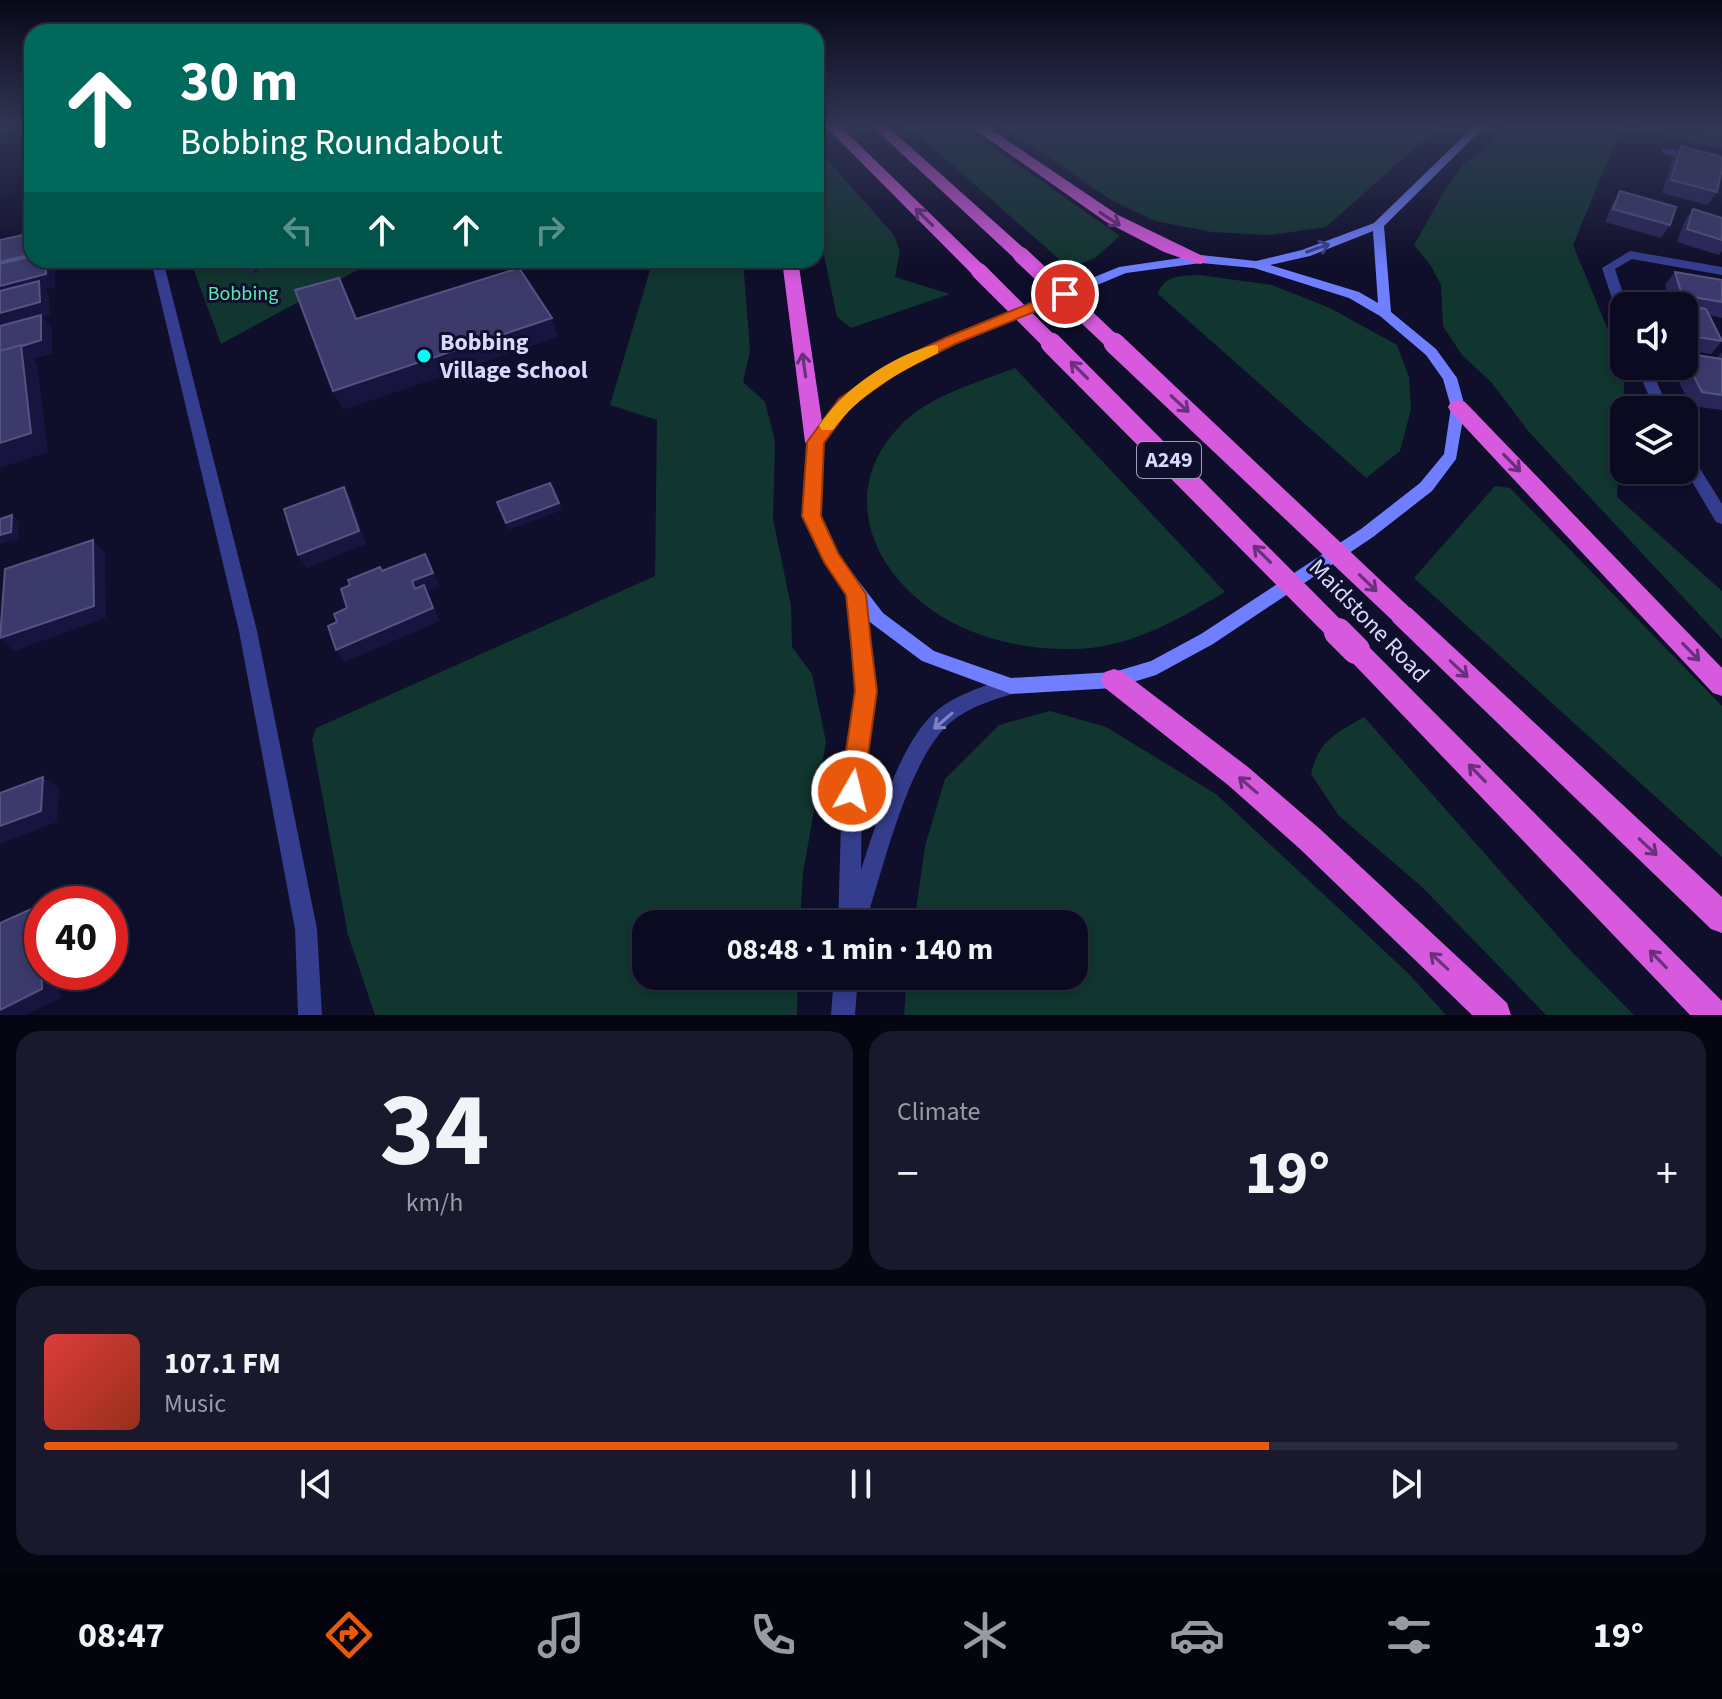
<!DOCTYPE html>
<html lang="en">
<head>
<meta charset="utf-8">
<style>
  body { margin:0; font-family:"Source Sans 3",sans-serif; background:#19182d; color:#f1f3f6; height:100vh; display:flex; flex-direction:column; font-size:30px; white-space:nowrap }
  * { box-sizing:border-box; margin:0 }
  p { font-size:26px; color:#9a9aa5 }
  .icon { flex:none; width:44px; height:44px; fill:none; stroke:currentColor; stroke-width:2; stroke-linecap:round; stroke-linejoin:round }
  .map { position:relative; height:1015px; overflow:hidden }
  .side { display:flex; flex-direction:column; gap:16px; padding:16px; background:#060612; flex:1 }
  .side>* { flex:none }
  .top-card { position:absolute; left:24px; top:24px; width:800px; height:244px; border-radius:24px; box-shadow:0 4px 12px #0003,0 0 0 2px #2b2b3e; background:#00695c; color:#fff; overflow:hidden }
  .fabs { position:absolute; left:1610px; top:292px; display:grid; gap:16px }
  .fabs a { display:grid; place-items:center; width:88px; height:88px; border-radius:16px; background:#0b0a20; box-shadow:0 4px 12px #0003,0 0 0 2px #2b2b3e; font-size:40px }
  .speed { position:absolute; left:24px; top:886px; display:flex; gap:16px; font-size:40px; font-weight:700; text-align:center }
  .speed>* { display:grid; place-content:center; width:104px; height:104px; border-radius:50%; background:#0b0a20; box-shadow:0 4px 12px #0003,0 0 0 2px #2b2b3e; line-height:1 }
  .speed .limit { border:12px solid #d22; background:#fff; color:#111 }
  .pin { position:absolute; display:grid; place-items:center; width:68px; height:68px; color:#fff; margin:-34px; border:4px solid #fff; border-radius:50%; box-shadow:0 2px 8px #0007 }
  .me { position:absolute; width:88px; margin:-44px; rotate:8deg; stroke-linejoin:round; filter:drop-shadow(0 0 6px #0008) }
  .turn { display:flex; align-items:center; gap:28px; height:168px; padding:0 24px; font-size:36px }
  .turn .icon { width:104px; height:104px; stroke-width:2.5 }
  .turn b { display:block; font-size:56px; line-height:68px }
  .lanes { display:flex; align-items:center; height:76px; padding:0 24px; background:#0003; justify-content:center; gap:40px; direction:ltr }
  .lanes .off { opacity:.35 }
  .big { font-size:60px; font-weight:700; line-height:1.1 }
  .side .widget { flex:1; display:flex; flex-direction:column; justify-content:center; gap:12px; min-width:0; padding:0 28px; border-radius:24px; background:#19182d }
  .side .dial { align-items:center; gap:0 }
  .dial b { font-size:104px; line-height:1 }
  .song { display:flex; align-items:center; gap:24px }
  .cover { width:96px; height:96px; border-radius:12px; background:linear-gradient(135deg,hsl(0 70% 55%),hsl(10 70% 35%)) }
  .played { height:8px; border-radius:4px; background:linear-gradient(90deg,#ea580c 75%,#2b2b3e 75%) }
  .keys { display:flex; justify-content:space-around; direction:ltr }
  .heat { display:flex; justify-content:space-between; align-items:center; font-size:44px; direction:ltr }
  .side .tiles { flex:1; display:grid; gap:16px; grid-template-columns:1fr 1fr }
  .widget:last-child { grid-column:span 2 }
  .trip { position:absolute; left:632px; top:910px; width:456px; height:80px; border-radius:24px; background:#0b0a20; box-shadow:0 4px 12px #0003,0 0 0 2px #2b2b3e; font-weight:700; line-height:80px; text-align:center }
  .menu { display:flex; height:128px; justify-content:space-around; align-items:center; background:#04040d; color:#9a9aa5 }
  .menu .icon { width:56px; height:56px }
  .menu .active { color:#ea580c }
  .menu b { font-size:36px; color:#f1f3f6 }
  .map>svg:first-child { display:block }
</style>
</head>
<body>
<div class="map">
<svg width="1722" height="1015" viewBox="0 0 1722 1015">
  <rect width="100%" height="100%" fill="#0f0e2b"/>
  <path fill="#11352f" d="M908,126H962L1120,236L1095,258L1069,268Z
    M1002,126H1440L1326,227L1270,235L1212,232L1155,221L1113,201Z
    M1507,126H1622L1573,245L1625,371L1617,497L1722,591V639L1529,432L1491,382L1462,355L1443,326L1441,285L1431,266L1414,245L1444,192L1465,162L1486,149Z
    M816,147L894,235L900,251L895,277L950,294L851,328L837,317L816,217Z
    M190,260H428L433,270L363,267L221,344Z
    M653,260H743L750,351L743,382L765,402L775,441L773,519L791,606L792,647L812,674L826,742L803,873L800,924H646V976H798L797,1015H375L348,935L312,740L316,728L655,576L657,420L610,405Z
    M1200,275L1272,285L1330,308L1397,345L1409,377L1411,409L1400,451L1366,478L1158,294C1164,274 1183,276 1200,275Z
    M1015,368L1225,592C1186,615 1144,640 1098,647C1049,654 989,644 946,619C870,575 834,487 906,420C935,394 979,382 1015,368Z
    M1495,486L1510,488L1722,706V857L1414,578Z
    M1050,711L1106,727L1216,794L1408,973L1446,1015H904L907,976H1074V924H914L925,846L945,779L999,725Z
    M1364,717L1571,951L1634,1015H1546L1422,887L1339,816L1311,774C1319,740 1335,734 1364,717Z"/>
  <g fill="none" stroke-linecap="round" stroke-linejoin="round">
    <path fill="#353e8e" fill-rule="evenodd" d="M1666,148L1722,162V168L1662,153V149Z
      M1630,251L1722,267V275L1632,259L1615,269L1627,306H1624V321L1619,320L1602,268Z
      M1636,366H1650L1669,410H1655Z
      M1684,450L1689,451L1722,504V524L1716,522L1684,468Z"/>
    <path fill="#353e8e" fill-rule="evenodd" d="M151,260H163L257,631L317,929L322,1015H298L295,929L239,631Z
      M856,587L862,589L865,594L875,691L862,791L861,870C876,825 899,745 934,713C947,701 965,693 982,687C993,683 1006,676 1018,680L1020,686L1018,692C994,700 970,706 951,722C908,758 883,870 865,924H838L842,791L857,691L847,594L850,589Z
      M834,976H858L855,1015H831Z"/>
    <path fill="#6f7fff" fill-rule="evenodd" d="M1474,126H1485L1384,226L1391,312L1436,349L1457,378L1465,407L1456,459L1432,491L1373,537L1213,644L1156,675L1114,688L1011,694L922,661L871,623L824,562L803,516L807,442L839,400L887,367L945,338L1119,267L1201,255L1256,261L1302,250L1374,223ZM1373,231L1378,303L1359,292L1270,265L1310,256ZM1201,263L1254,268L1349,298L1380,316L1426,355L1443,379L1451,407L1444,454L1420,483L1361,529L1201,634L1151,661L1114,672L1011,678L934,651L883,613L837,553L819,516L822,443L849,406L897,373L955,344L1126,273Z"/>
    <path fill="#d659de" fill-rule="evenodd" d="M825,126H840L985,267L988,271L985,275H973Z
      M872,126H887L1027,251L1029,255L1027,259H1015Z
      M970,126H986L1118,215L1209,259L1201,264L1195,263L1164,252L1106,222Z
      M782,260H798L825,442L822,447H808L805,442Z
      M1458,400L1465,402L1722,668V696L1713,693L1451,412L1448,407L1451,402Z
      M1402,605L1411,608L1722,897V933L1711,929L1393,622L1390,615L1393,608Z
      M1356,639L1365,643L1722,1001V1015H1690L1347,657L1344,650L1347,643Z
      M1114,669L1123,672L1248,767L1320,829L1507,1003L1511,1015H1472L1300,849L1228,785L1105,688L1101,680L1105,672Z"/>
    <path stroke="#d659de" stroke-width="16" d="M1021,255L1116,345
      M979,271L1053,345"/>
    <path stroke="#d659de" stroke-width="21" d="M1051,343L1340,634
      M1114,343L1402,615"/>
    <path stroke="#d659de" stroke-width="28" d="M1338,632L1356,650"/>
  </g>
  <path fill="#292659" d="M1644,126H1722V149L1642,129Z
    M1681,146L1717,192L1707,205L1662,193L1672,159Z
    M1620,192L1670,225L1661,238L1605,222L1612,204Z
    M1693,209L1722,218V251L1719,255L1677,242L1684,222Z
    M233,260H305L293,269L267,263L255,273L238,269Z
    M1675,272L1722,280V318L1709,315L1722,341L1711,354L1684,350V306H1657L1660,302L1671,303L1665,285Z
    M1722,352V410L1691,406L1671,366H1684V353L1717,358Z"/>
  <path fill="#17153f" d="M32,254V260H50L55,266V287L46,289L49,294L50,315L43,317L52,328V354L33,359L37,364L48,452L0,468V262Z
    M248,260H265L267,263L255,273Z
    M289,260H305L293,269Z
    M552,318L558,337L343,410L333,391Z
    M344,487L352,501L366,544L307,568L298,555Z
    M559,503L562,510L509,530L506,523Z
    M12,515L19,522L18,539L0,544V535Z
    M93,540L105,553L106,618L14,651L0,638Z
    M425,554L440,586L427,591L440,621L345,662L336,650L415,589L412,581Z
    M43,777L59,788L57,822L0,844V826Z
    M40,905L42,907V972H59L61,998L25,1015H0V1010Z"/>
  <path fill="#3c3a6b" stroke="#545382" stroke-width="2" d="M1687,126H1722V135Z
    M1681,146L1722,157V168L1717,192L1671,180Z
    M1620,191L1676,207L1670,225L1613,209Z
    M1693,209L1722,218V240L1687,229Z
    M32,233V254L0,262V240Z
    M32,256V260H45L46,274L0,286V264Z
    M519,268L552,318L333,391L295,290L339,278L356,319Z
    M1675,272L1722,280V302L1682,295Z
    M39,281L40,302L0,313V291Z
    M1660,302L1706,309L1722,341L1684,335V306H1662Z
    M41,315V340L22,346L21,345L0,351V326Z
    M21,345L31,433L0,443V351Z
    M1684,353L1722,359V395L1702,392L1684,357Z
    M550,483L559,503L506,523L497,502Z
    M344,487L359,531L298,555L284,509Z
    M12,515L11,532L0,535V519Z
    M93,540L94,606L0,638L5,569Z
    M425,554L433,573L412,581L415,589L424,585L433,608L336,650L328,626L337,622L334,614L347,608L341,589L350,585L348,580L380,567L382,571Z
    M43,777L41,811L0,826V793Z
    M40,905L42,989L0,1010V923Z"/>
  <defs><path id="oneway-shaft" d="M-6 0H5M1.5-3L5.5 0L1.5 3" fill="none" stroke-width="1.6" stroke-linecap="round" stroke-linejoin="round" transform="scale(2)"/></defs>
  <g stroke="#69307c">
    <use href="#oneway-shaft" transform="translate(924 217) rotate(-135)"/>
    <use href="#oneway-shaft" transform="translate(1110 219) rotate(33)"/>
    <use href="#oneway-shaft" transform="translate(804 365) rotate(-98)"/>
    <use href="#oneway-shaft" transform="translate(1079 370) rotate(-135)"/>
    <use href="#oneway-shaft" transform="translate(1180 404) rotate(43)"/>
    <use href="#oneway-shaft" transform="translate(1512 463) rotate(46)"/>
    <use href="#oneway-shaft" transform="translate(1262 554) rotate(-135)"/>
    <use href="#oneway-shaft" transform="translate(1368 583) rotate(44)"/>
    <use href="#oneway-shaft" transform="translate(1691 652) rotate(46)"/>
    <use href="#oneway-shaft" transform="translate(1459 669) rotate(43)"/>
    <use href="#oneway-shaft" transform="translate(1477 773) rotate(-134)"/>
    <use href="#oneway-shaft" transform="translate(1248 785) rotate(-139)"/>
    <use href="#oneway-shaft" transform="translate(1648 847) rotate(43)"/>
    <use href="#oneway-shaft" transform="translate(1658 959) rotate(-134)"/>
    <use href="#oneway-shaft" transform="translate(1439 961) rotate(-137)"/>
  </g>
  <use stroke="#3a418a" href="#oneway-shaft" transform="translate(1318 248) rotate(-19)"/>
  <use stroke="#7e84c1" href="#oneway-shaft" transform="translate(943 721) rotate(139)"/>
  <linearGradient id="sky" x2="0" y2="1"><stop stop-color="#080818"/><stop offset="0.47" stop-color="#313655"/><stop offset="1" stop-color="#313655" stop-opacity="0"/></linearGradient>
  <rect width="1722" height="268" fill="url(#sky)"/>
  <path fill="#ea580c" stroke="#983908" stroke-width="2" d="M1065,289L1071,291V297L955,344L897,373L850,407L824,443L821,516L838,553L866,594L871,643L877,691L863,791L860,799L852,802L844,799L840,791L855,691L851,643L846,595L824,562L802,516L807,442L839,399L886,366L945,338Z"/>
  <path fill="#f59e0b" d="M933,345L938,346V353C898,373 860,393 833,430H822L819,426C843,389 890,357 933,345Z"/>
  <circle fill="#04fff7" stroke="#0f0e2b" stroke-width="3" cx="424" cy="356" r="8"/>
  <g text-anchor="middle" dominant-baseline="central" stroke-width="6" stroke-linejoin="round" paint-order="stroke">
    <g font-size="20" fill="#59eab3" stroke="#0f0e2b">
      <text x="243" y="294">Bobbing</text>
    </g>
    <rect fill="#0f0e2b" stroke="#9c9cbf" stroke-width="2" x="1137" y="442" width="64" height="36" rx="6"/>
    <g font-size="22" font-weight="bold" fill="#d8d9ff">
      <text x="1169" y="460">A249</text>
    </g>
    <g font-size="24" font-weight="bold" fill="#d8d9ff" stroke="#0f0e2b" text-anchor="start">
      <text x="440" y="342">Bobbing<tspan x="440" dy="28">Village School</tspan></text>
    </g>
    <g font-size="24" fill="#d8d9ff" stroke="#0f0e2b">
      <text transform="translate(1369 621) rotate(46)">Maidstone Road</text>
    </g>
  </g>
</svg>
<div class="fabs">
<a><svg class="icon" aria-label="sound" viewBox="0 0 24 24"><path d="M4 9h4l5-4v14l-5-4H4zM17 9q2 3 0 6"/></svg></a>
<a><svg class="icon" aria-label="layers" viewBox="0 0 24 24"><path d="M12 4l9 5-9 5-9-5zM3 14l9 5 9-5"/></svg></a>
</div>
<div class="speed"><div class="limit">40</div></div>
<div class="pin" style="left:1065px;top:294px;background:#d93025"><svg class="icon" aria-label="arrive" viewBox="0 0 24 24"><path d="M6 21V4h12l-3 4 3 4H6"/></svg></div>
<svg class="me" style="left:852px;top:791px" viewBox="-20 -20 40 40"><circle r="17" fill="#ea580c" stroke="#fff" stroke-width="3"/><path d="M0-11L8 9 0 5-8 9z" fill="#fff"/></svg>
<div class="trip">08:48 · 1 min · 140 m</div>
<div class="top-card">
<div class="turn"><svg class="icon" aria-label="ahead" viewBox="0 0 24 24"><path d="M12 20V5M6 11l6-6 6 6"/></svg><div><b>30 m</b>Bobbing Roundabout</div></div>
<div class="lanes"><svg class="icon off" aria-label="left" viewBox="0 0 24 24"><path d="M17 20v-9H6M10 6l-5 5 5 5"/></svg><svg class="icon" aria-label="ahead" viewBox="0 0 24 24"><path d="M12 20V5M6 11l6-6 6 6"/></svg><svg class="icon" aria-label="ahead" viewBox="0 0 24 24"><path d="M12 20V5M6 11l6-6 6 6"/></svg><svg class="icon off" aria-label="right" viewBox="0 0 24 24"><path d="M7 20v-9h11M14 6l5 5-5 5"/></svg></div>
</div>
</div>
<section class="side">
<div class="tiles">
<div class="widget dial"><b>34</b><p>km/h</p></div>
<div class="widget"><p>Climate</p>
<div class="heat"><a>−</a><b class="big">19°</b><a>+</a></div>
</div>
<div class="widget">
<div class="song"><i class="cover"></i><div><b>107.1 FM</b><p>Music</p></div></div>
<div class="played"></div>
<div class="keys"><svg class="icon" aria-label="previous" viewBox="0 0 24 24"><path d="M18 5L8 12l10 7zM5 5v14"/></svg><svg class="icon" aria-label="pause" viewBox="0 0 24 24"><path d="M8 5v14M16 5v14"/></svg><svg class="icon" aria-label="next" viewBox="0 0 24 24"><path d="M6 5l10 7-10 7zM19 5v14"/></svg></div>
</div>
</div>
</section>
<nav class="menu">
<b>08:47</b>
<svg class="icon active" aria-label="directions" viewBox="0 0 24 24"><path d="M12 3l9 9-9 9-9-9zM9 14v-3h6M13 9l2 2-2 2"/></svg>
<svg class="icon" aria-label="music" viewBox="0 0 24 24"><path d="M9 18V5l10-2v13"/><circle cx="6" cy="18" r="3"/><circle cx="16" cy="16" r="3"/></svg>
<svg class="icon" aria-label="phone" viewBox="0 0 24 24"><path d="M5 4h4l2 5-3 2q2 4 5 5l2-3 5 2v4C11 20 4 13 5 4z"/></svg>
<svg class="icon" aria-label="climate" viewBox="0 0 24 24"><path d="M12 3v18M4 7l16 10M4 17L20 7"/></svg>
<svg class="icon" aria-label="car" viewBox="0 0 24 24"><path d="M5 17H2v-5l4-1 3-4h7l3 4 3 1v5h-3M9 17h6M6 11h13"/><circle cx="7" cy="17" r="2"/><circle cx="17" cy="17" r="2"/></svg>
<svg class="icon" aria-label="filters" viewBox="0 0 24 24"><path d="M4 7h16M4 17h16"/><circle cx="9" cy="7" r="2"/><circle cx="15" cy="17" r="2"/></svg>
<b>19°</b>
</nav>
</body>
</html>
